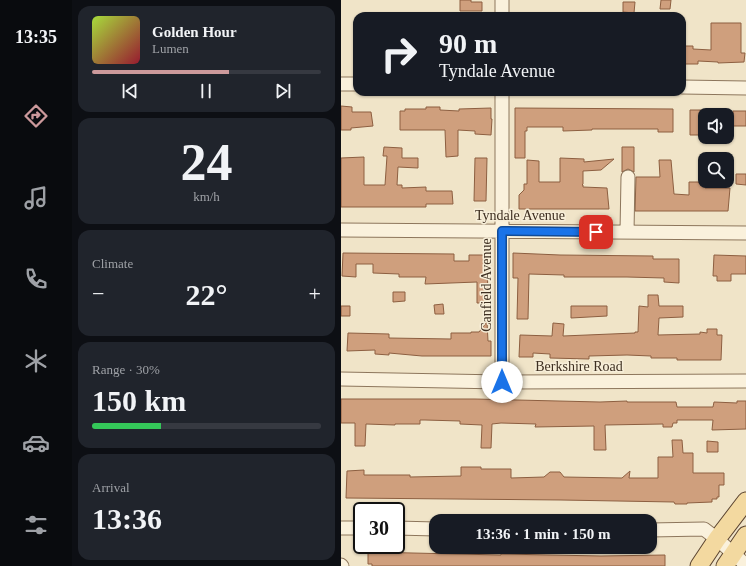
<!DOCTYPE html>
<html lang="en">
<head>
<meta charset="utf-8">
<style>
  body { margin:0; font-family:Georgia,serif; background:#20242c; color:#f1f3f6; height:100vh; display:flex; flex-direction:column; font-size:15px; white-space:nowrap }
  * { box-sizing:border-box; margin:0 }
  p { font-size:13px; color:#9ea1a6 }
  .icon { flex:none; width:22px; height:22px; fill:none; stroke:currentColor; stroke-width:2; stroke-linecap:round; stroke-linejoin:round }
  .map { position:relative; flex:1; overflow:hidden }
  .drawer { display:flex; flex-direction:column; gap:6px; padding:6px; background:#0d0f14; width:269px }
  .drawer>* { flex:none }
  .top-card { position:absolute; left:12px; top:12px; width:333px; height:84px; border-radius:12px; box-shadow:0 1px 3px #0004; background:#171b24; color:#f1f3f6; overflow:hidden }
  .controls { position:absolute; left:357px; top:108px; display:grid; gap:8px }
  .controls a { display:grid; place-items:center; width:36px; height:36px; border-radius:8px; background:#171b24; box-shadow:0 1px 3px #0004; font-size:20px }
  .speed { position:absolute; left:12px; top:502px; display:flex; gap:8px; font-size:20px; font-weight:700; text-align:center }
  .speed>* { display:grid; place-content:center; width:52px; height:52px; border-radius:50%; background:#171b24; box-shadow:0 1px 3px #0004; line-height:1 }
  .speed .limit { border:2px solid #111; border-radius:6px; background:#fff; color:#111 }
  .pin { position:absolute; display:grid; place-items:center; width:34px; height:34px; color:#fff; margin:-17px; border-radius:8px; box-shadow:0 2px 6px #0006 }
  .me { position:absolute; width:44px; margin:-22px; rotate:0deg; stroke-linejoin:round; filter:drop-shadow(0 0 3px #0008) }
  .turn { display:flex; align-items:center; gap:14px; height:84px; padding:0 20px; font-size:18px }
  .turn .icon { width:52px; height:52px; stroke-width:2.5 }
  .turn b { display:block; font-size:28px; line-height:34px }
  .big { font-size:30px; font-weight:700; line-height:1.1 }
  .drawer .tile { flex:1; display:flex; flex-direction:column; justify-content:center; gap:6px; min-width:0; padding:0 14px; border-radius:12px; background:#20242c }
  .drawer .dial { align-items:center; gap:0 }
  .dial b { font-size:52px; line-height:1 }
  .song { display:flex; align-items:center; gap:12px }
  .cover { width:48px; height:48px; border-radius:6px; background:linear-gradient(135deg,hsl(80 70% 55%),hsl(350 70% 35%)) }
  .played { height:4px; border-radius:2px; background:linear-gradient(90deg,#cc999b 60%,#363941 60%) }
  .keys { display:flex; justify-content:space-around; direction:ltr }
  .heat { display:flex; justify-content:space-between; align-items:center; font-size:22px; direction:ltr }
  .charge { height:6px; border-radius:3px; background:linear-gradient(90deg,#34c759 30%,#363941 0) }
  .trip { position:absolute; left:88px; top:514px; width:228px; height:40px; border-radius:12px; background:#171b24; box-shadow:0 1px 3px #0004; font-weight:700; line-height:40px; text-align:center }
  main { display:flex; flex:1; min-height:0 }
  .tabs { display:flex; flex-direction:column; width:72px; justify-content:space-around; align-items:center; background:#090b0e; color:#9ea1a6 }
  .tabs .icon { width:28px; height:28px }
  .tabs .on { color:#cc999b }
  .tabs b { font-size:18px; color:#f1f3f6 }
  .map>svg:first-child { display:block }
</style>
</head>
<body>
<main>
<nav class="tabs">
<b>13:35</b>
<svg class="icon on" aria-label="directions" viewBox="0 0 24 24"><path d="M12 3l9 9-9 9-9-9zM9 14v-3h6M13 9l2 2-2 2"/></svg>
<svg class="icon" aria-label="music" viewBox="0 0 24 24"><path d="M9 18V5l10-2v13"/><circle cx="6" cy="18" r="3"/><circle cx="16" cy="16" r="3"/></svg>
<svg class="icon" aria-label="phone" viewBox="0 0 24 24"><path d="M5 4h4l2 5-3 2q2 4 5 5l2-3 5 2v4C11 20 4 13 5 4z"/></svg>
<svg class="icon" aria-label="climate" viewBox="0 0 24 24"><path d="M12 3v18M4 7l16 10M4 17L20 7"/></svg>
<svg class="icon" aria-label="car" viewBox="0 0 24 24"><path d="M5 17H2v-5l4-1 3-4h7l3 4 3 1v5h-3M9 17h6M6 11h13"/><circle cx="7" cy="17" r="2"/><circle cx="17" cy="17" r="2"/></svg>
<svg class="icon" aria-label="filters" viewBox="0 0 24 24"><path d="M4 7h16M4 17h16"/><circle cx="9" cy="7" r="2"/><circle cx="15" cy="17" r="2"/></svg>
</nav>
<section class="drawer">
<div class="tile">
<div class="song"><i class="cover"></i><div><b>Golden Hour</b><p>Lumen</p></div></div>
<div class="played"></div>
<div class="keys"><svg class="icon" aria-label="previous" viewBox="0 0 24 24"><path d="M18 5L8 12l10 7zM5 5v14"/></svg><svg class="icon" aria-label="pause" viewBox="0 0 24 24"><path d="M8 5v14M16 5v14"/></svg><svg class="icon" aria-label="next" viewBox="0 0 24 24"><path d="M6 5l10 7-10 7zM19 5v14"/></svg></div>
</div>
<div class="tile dial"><b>24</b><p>km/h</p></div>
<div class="tile"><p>Climate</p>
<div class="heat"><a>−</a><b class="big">22°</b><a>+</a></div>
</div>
<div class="tile"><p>Range · 30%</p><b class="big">150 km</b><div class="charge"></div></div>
<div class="tile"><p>Arrival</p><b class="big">13:36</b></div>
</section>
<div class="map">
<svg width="405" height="566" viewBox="0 0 405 566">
  <rect width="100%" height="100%" fill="#f0e4c8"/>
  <path fill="#cf9f7d" stroke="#8d5f41" d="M119,0H130V2H141V11H119Z
    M320,0H330L329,9H319Z
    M282,2H294L293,13L282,12Z
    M370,23H400V53H404L403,62L377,63V62L357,61V64H341V46H352V49L370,50Z
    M0,106L11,107V112H30L32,126L10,128V130H0Z
    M85,107H99V110L118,111V109L150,108V119H151L150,135L134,134V131L117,130V156L105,157L104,130H59V111H64V109H85Z
    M174,108L332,109V132H317V129H251V130L222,131V127H186V131H184V158H174Z
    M349,110H363L364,135H349Z
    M392,111H405V126H392Z
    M43,147L61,148V158H77V168L57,167L56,185H61V188L85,187V191H111L112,204H85V207H0V158L23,157V185H44L46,156H42Z
    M281,147H293V172L287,169L281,172Z
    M134,158H146L145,201H133Z
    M219,158L243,159V162L273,159L260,170L242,171V184L241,185H242V187L266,188L268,209H178V195L183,190V184H186V160L198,161V182H219Z
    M318,160H330L333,194L348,195V182H360V183H364V188H389L387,211H294L295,177H319Z
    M395,174H405V185L395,184Z
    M2,253L113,254V261H128V255H146L147,303H136V282L84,284L85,277H58V274L32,273V264H15V277L1,276Z
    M172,253L219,255L312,256V259H338V283L323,282V278L286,277H223V275L188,274L187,319H176L177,278H172Z
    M373,255L405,256V274H390V281H376V276H372Z
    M52,292H64V301L52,302Z
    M307,295H317L318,306H342V317L318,318L317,335L359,334V332L366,333V329H376V335H381L380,360H336V358H310V356L286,355L248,356V359L209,358V354L192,353V357H178L179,335L211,336L212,323L223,324L222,336L294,333V332H297L298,306L307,307Z
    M102,304L103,314H94L93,305Z
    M0,306H9V316H0Z
    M230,306H266V316L230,318Z
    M146,322L147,341H150V356H81L48,353V355L34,354V350L6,351L7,333L48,334V338L110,339V333H130V332H138Z
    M0,399H134L259,402L286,401V402H335L336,407H372L373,402L396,403V401H405V429L371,430L372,420H336V423H332L331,427H322V424L264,425L265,450H253V426L194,427L195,424L160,423L151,424L150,448H140L141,425L119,424V421L84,420H79V424H54V425L25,424L24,446H14V423H0Z
    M331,440H341L342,453H352V473H383V485H378V497H376V499H371V502L346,503V504H334L333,502L220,500L5,498L6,471L23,470V475H69V477L120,476V467H140V469H170V478L203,477L209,472H219L223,477L281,478L289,471L288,478H317V457H332Z
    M366,441L377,442V452H366Z
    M27,552L160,555V554L260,556L324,555V566H31V564H27Z"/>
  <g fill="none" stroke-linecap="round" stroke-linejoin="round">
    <defs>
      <path id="minor" d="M161,0V16
        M0,84H16
        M341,87L405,88
        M161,92V382
        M0,230L405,233
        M286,232L287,177
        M0,379L161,382L405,381
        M0,528H21
        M55,528L95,529
        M309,530L363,529L376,539L405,565
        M0,565L1,566"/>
      <path id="major" d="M358,566L376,539L405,501
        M384,566L405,535"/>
    </defs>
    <use href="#minor" stroke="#8d765c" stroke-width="15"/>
    <use href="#major" stroke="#5b4430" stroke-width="19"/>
    <use href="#minor" stroke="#faf1dc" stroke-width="13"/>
    <use href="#major" stroke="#f3d9a0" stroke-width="17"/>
  </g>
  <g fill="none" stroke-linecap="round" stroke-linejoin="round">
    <defs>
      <path id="route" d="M161,382V231L255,232"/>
    </defs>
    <use href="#route" stroke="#114b97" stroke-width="10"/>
    <use href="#route" stroke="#1a73e8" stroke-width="7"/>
  </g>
  <g text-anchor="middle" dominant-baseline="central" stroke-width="3" stroke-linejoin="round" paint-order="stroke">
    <g font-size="14" fill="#3d2e20" stroke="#f7eed8">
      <text x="179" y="215">Tyndale Avenue</text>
      <text transform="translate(145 285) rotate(-90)">Canfield Avenue</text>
      <text x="238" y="366">Berkshire Road</text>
    </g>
  </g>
</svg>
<div class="controls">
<a><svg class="icon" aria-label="sound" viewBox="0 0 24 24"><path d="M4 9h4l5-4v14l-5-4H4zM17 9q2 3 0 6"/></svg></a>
<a><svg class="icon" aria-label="search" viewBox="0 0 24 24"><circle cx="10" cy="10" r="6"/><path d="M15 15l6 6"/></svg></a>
</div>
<div class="speed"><div class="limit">30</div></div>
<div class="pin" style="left:255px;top:232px;background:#d93025"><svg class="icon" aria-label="arrive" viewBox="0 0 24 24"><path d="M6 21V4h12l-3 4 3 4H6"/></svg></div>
<svg class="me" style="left:161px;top:382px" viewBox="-20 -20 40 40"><circle r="19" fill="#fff"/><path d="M0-13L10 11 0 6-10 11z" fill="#1a73e8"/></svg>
<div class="trip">13:36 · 1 min · 150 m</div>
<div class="top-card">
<div class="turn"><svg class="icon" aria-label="right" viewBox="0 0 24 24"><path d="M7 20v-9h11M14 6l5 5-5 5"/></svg><div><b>90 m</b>Tyndale Avenue</div></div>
</div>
</div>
</main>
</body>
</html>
